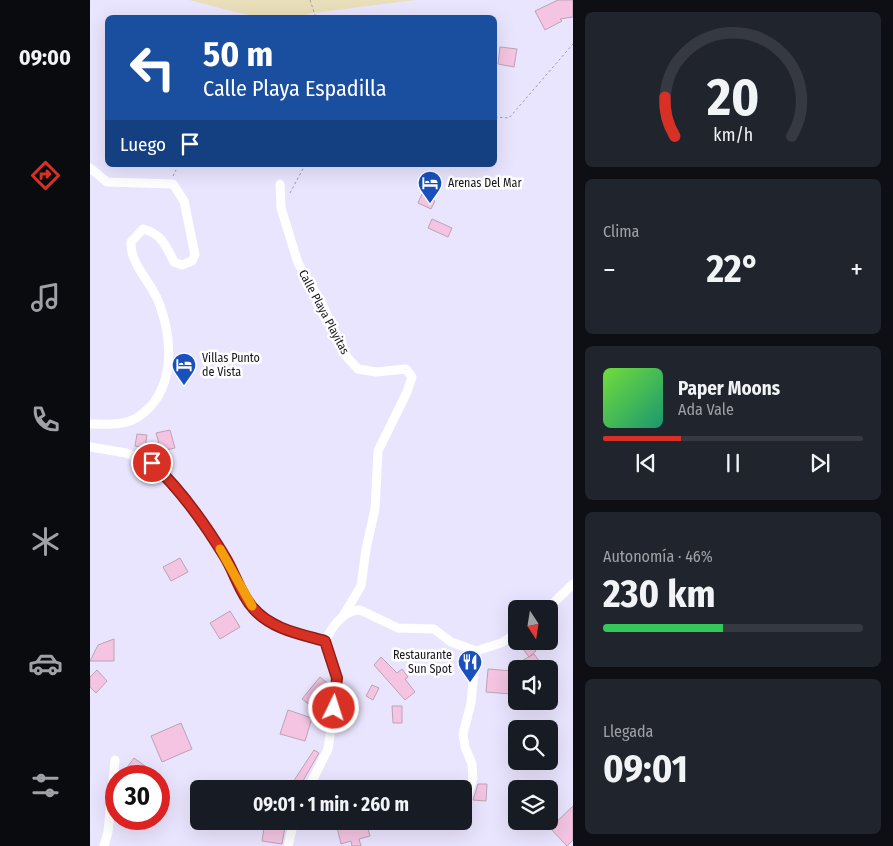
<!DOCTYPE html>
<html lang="es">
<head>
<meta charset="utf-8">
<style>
  body { margin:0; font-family:"Fira Sans Condensed",sans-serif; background:#20242c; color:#f1f3f6; height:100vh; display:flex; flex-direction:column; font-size:19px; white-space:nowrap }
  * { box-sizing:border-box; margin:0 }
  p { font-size:16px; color:#9ea1a6 }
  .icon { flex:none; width:28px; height:28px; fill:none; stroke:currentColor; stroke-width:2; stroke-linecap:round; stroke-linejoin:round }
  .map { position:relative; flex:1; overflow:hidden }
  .details { display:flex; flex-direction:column; gap:12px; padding:12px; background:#0d0f14; width:320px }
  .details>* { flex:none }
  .guide { position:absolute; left:15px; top:15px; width:392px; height:152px; border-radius:8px; box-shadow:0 5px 20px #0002; background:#1a4fa0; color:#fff; overflow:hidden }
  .needle { width:32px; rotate:168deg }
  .tools { position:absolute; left:418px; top:600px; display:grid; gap:10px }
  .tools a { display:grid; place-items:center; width:50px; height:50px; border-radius:8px; background:#171b24; box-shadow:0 5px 20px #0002; font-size:25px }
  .speed { position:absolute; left:15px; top:765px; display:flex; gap:10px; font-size:25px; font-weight:700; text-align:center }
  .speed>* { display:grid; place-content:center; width:65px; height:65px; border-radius:50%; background:#171b24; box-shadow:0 5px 20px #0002; line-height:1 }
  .speed .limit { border:8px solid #d22; background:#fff; color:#111 }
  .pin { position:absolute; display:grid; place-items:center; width:42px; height:42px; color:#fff; margin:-21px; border:2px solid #fff; border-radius:50%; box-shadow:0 1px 5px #0007 }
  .me { position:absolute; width:55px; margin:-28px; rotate:4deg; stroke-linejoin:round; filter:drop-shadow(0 0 4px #0008) }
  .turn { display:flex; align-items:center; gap:18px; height:105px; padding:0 15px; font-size:22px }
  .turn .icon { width:65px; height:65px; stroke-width:2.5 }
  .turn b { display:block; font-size:35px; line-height:42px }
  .then { display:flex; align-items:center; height:48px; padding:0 15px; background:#0003; gap:10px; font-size:19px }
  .big { font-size:38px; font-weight:700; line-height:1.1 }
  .details .widget { flex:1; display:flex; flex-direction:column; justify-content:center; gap:8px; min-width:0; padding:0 18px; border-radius:8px; background:#20242c }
  .details .dial { align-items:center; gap:0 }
  .dial svg { height:130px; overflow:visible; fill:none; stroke:#363941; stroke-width:7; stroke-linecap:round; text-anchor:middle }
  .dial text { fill:#f1f3f6; stroke:none }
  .song { display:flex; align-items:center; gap:15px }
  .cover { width:60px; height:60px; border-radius:8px; background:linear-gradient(135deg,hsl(100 70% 55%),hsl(160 70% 35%)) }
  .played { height:5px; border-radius:2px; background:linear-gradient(90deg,#d93025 30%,#363941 30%) }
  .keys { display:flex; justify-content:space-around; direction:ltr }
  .heat { display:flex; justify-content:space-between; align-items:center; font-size:28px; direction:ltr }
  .charge { height:8px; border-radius:4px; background:linear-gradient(90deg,#34c759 46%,#363941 0) }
  .trip { position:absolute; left:100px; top:780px; width:282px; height:50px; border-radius:8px; background:#171b24; box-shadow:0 5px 20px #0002; font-weight:700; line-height:50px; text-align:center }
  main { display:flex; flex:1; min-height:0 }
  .menu { display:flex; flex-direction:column; width:90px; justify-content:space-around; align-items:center; background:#090b0e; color:#9ea1a6 }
  .menu .icon { width:35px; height:35px }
  .menu .on { color:#d93025 }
  .menu b { font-size:22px; color:#f1f3f6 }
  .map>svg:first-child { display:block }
</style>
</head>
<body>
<main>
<nav class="menu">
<b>09:00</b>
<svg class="icon on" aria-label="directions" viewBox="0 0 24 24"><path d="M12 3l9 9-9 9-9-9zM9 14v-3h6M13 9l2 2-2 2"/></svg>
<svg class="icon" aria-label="music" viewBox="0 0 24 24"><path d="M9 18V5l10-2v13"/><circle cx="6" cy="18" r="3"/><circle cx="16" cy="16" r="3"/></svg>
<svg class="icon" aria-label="phone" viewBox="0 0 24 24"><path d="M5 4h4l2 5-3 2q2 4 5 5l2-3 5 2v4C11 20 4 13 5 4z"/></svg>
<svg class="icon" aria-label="climate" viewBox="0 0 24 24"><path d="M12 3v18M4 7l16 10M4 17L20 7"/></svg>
<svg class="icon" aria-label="car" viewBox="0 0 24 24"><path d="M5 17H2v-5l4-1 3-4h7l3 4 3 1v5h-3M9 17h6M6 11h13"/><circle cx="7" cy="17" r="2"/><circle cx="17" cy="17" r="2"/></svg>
<svg class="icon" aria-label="filters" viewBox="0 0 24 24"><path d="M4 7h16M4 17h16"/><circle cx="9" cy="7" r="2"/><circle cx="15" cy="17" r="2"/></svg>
</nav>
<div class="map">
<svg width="483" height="846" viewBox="0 0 483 846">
  <rect width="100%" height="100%" fill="#eae5fe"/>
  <path fill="#e9dfba" d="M99,0H325L223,13C182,26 140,10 99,0Z"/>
  <path fill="#f4c4e2" stroke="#bba4b2" d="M468,0H483V17L470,19L472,21L455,30L445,11Z
    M410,47L427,49L424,67L408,64Z
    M332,194L345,201L341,209L328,203Z
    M342,219L362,228L358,237L338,228Z
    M80,430L85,448L71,451L66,433Z
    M47,434L57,435L55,448L45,446Z
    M90,558L98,572L81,581L73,567Z
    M140,611L150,627L130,639L120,623Z
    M24,639V661H0L8,645Z
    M440,643L446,651L439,657L433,649Z
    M444,654L450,662L440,669H432L428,663Z
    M291,657L307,673L312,669L318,677L315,679L325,692L315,700L284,665Z
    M398,669L423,671L421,694L396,692Z
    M7,670L17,681L6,693L0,687V677Z
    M230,677L240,685V688L224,708L212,699Z
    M282,685L289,688L283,700L276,696Z
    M302,706H312V723H303Z
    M198,710L222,718L215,741L190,734Z
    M91,723L102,749L72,762L61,736Z
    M224,750L229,753L210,786L203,782Z
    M44,758L62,771L59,776H36L33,773Z
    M388,784H397L396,801L383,800Z
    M483,806V840L477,846L460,828Z
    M175,821H196L192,844L172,841Z
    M252,821H276L280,836L269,839L271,846H262L261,841L251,844L246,823Z"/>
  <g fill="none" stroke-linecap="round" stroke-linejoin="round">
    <path stroke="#9e9bae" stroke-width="1" stroke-dasharray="2.5 2.5" stroke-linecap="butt" d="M220,0L226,18
      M405,117L419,118L483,44
      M83,176L86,170
      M200,193L215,165"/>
    <path stroke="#fff" stroke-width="9" d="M0,168L17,182L83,184L94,201L105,255L102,261L92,265L84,262C76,246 72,234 53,229L41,242C40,265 61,281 69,303C83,340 86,392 48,417C35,426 15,424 0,424
      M190,184L191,208L208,263L231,302L256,356L268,369L286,372L316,369L322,377L317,392L288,451L285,509L276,549L271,586L253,616
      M0,447L36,453L62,463L78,478L113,525L136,558L163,608L193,630L235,641
      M457,609L483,584
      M218,789L238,749L244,708L247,678L235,641C242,627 253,610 270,610L308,628L344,629L361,642L386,651L411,643L426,634
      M374,807L383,778L382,764L375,747L373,734L381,703L386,651
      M14,846L18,832L25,760
      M198,846L204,821"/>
  </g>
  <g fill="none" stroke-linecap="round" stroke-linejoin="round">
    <defs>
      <path id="route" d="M62,463C91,490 115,524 135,557C145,573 150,594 163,608C181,629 210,634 235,641L247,678L244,708"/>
    </defs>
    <use href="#route" stroke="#8d1f18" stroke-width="12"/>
    <use href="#route" stroke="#d93025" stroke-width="9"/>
    <path stroke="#f59e0b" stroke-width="9" d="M130,549L162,606"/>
  </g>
  <defs>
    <symbol id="hotel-pin" viewBox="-11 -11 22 30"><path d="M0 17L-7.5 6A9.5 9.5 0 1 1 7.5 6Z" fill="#1851bd" stroke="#fff"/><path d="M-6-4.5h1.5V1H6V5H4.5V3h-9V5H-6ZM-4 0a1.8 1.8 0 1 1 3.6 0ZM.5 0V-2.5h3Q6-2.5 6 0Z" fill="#fff"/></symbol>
    <symbol id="restaurant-pin" viewBox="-11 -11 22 30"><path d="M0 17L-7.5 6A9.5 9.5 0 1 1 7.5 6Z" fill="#1851bd" stroke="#fff"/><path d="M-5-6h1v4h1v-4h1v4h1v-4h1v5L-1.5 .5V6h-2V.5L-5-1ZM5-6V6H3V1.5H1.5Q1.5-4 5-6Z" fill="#fff"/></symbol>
  </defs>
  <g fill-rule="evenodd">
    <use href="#hotel-pin" x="326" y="169" width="28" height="38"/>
    <use href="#hotel-pin" x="80" y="351" width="28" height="38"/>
    <use href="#restaurant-pin" x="366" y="648" width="28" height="38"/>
  </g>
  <g text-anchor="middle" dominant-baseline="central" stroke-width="5" stroke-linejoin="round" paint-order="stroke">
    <g font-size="12" fill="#15141c" stroke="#fff" text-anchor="start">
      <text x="358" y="183">Arenas Del Mar</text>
      <text x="112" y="358">Villas Punto<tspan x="112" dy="14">de Vista</tspan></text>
      <text x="362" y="655" text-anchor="end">Restaurante<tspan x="362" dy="14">Sun Spot</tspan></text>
    </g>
    <g font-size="12" fill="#15141c" stroke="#fff">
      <text transform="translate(234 312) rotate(62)">Calle Playa Playitas</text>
    </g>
  </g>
</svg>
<div class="tools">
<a><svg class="needle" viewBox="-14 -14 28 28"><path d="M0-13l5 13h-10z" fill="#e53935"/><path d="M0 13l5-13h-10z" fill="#9ea1a6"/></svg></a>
<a><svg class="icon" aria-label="sound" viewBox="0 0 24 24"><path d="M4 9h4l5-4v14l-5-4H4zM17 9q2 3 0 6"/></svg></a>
<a><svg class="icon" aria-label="search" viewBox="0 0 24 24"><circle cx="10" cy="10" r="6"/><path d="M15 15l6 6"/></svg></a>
<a><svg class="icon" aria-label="layers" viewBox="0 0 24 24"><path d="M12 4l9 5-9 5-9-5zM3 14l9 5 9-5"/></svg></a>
</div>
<div class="speed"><div class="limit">30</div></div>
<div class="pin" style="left:62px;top:463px;background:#d93025"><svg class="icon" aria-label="arrive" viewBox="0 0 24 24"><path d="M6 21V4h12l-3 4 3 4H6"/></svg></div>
<svg class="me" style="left:244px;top:708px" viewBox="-20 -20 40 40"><circle r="17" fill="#d93025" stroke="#fff" stroke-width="3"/><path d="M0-11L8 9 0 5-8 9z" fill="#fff"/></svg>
<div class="trip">09:01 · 1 min · 260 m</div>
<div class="guide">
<div class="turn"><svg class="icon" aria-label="left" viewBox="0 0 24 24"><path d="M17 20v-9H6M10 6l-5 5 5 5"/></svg><div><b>50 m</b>Calle Playa Espadilla</div></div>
<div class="then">Luego<svg class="icon" aria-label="arrive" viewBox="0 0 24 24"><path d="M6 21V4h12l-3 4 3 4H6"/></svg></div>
</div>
</div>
<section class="details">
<div class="widget dial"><svg viewBox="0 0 100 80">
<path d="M14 69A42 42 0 1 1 86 69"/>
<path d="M14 69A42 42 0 0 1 8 45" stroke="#d93025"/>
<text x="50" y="56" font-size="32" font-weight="700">20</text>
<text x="50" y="72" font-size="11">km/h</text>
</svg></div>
<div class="widget"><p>Clima</p>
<div class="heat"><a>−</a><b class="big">22°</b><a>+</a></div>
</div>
<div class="widget">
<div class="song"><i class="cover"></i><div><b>Paper Moons</b><p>Ada Vale</p></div></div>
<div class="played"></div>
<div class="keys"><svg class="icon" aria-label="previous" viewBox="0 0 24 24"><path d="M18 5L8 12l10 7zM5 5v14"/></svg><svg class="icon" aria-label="pause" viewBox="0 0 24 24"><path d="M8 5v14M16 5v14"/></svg><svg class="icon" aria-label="next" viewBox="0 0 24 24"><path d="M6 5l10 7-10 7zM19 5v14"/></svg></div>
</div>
<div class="widget"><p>Autonomía · 46%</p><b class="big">230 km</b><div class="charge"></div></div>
<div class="widget"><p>Llegada</p><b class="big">09:01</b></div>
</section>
</main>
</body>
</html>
